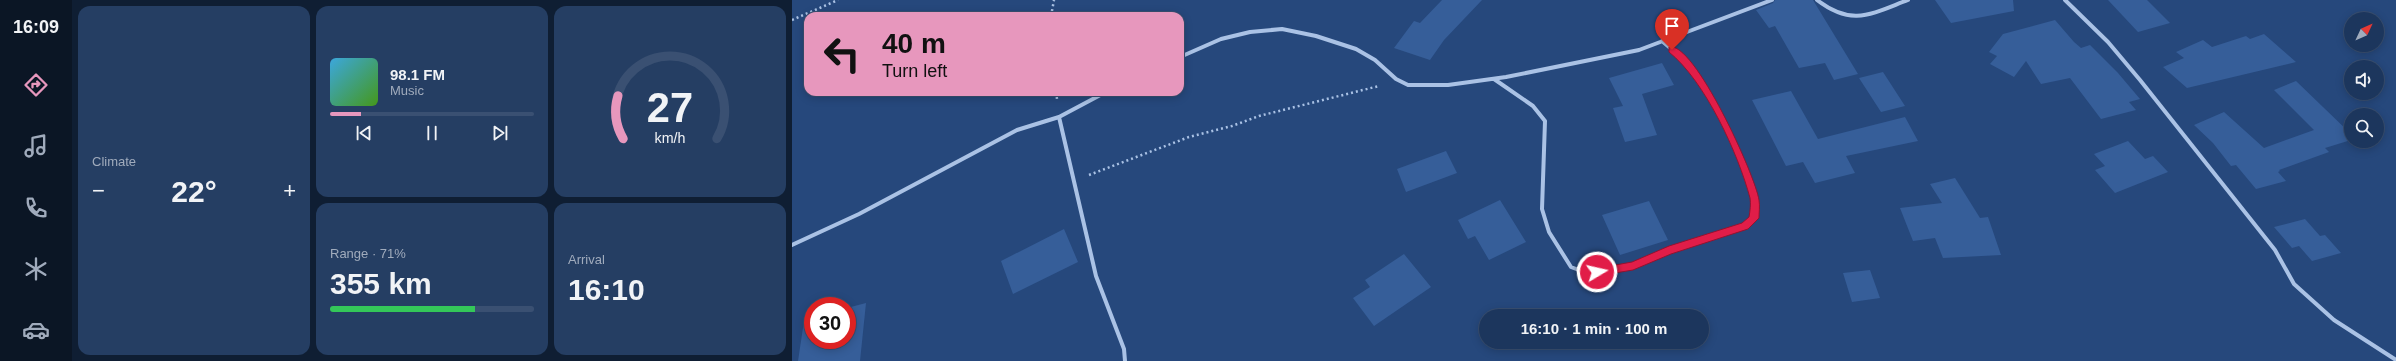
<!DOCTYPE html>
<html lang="en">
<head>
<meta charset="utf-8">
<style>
  body { margin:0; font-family:Helvetica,sans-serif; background:#253e63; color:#f1f3f6; height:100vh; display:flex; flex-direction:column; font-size:15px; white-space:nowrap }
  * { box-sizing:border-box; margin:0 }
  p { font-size:13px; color:#a0abbc }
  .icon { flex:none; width:22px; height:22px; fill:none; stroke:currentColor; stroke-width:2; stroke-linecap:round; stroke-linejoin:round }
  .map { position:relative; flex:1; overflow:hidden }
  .drawer { display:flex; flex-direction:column; gap:6px; padding:6px; background:#0f1e33; width:720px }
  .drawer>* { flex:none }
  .banner { position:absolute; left:12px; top:12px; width:380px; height:84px; border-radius:12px; box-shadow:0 2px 10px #0003,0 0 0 1px #3a5072; background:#e797bd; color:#111; overflow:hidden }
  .needle { width:26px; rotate:46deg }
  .tools { position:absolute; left:1552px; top:12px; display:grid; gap:8px }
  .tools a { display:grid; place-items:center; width:40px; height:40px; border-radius:50%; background:#1c365d; box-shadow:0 2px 10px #0003,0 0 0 1px #3a5072; font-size:20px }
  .speed { position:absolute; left:12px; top:297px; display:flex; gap:8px; font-size:20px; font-weight:700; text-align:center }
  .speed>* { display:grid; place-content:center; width:52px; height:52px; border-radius:50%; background:#1c365d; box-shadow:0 2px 10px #0003,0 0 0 1px #3a5072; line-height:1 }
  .speed .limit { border:6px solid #d22; background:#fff; color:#111 }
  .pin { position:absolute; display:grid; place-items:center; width:34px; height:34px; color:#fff; margin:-41px -17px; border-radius:50% 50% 50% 0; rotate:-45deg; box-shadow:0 0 4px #0007 }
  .pin .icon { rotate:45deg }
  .me { position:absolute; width:44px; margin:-22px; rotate:81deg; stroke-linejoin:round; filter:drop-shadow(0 0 3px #0008) }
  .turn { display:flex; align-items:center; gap:14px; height:84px; padding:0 12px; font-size:18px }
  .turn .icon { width:52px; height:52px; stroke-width:2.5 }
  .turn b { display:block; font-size:28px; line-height:34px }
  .big { font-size:30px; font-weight:700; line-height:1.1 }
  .drawer .widget { flex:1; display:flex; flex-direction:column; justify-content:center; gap:6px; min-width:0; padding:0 14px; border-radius:12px; background:#253e63 }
  .drawer .dial { align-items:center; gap:0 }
  .dial svg { height:104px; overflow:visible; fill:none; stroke:#3a5072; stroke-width:7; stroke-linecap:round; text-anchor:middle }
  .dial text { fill:#f1f3f6; stroke:none }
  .song { display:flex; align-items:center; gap:12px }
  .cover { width:48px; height:48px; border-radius:6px; background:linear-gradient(135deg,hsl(200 70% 55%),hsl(100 70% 35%)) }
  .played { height:4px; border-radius:2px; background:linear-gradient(90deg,#e797bd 15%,#3a5072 15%) }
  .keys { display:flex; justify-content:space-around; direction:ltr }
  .heat { display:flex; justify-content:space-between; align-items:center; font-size:22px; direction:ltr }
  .charge { height:6px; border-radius:3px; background:linear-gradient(90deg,#34c759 71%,#3a5072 0) }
  .drawer .tiles { flex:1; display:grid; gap:6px; grid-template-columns:repeat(3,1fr) }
  .widget:first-child { grid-row:span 2 }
  .trip { position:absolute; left:687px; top:309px; width:230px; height:40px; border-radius:20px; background:#1c365d; box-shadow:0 2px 10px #0003,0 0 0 1px #3a5072; font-weight:700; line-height:40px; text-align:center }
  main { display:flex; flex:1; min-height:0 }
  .dock { display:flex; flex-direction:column; width:72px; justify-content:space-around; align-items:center; background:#0b1625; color:#a0abbc }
  .dock .icon { width:28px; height:28px }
  .dock .on { color:#e797bd }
  .dock b { font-size:18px; color:#f1f3f6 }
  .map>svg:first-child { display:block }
</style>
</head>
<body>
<main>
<nav class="dock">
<b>16:09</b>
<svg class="icon on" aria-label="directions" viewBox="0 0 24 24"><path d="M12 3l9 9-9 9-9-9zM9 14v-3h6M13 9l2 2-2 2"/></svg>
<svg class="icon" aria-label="music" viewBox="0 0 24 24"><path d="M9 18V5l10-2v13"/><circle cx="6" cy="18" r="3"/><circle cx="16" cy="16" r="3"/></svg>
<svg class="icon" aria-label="phone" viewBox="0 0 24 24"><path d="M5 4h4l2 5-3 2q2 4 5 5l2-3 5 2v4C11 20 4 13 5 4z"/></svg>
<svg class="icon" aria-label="climate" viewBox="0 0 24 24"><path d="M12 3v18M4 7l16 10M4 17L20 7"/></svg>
<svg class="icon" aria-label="car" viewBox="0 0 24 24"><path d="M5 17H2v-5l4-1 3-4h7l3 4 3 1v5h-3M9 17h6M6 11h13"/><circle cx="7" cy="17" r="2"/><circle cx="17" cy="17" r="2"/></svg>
</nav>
<section class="drawer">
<div class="tiles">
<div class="widget"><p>Climate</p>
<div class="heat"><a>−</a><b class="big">22°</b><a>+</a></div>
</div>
<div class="widget">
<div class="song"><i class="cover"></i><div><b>98.1 FM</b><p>Music</p></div></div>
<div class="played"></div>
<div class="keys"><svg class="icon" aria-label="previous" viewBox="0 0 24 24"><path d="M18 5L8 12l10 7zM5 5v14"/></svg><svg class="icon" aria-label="pause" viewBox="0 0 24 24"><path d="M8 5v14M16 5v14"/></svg><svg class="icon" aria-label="next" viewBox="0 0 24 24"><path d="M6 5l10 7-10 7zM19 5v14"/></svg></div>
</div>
<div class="widget dial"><svg viewBox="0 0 100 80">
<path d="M14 69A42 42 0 1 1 86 69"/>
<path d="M14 69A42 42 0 0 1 10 36" stroke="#e797bd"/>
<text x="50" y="56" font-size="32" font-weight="700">27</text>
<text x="50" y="72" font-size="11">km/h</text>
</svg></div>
<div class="widget"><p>Range · 71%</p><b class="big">355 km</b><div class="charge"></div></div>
<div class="widget"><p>Arrival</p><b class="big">16:10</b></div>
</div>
</section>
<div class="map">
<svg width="1604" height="361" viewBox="0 0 1604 361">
  <rect width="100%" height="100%" fill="#26487c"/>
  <path fill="#365e99" d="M650,0H690L652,40L638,60L602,48L622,21L628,23Z
    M983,0H1021L1066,74L1042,80L1033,63L1007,68L983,26L977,28L964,10L981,3Z
    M1143,0H1221L1222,11L1159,23Z
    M1316,0H1355L1378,23L1346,32Z
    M1263,20L1282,42L1289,48L1298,45L1326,73L1348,99L1337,102L1344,110L1309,119L1278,78L1249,84L1234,61L1222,77L1198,64L1205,56L1197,52L1211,34Z
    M1472,34L1504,62L1395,88L1371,67L1392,58L1384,52L1411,40L1420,47L1454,36L1458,39Z
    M870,63L882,85L850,94L865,135L833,142L821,108L831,106L817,78Z
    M1091,72L1113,106L1089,112L1067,78Z
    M1504,81L1559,134V140L1533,148L1537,152L1487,170L1488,171L1486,172L1494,181L1464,189L1444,165L1439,166L1421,143L1402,125L1432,112L1472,148L1522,130L1482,90Z
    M999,91L1026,139L1113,117L1126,141L1054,156L1063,173L1023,183L1011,162L994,166L960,100Z
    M1336,141L1353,159L1361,156L1376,172L1323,193L1303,170L1313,166L1302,154Z
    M654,151L665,173L614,192L605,169Z
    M1163,178L1188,218L1196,217L1209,255L1151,258L1143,238L1121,241L1108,208L1150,203L1138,184Z
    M708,200L734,242L697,260L683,236L676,239L666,220Z
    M857,201L876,240L828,255L810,215Z
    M1513,219L1528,236L1533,235L1549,253L1520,261L1507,246L1500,248L1482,227Z
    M272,229L286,262L221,294L209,261Z
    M612,254L639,287L582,326L561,298L578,287L573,280Z
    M1078,270L1088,298L1060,302L1051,273Z
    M74,303L68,361H6L12,321L21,318V340H55V308Z"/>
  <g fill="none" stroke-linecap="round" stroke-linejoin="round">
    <path stroke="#aac2e5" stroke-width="2.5" stroke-dasharray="2 3" stroke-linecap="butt" d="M259,16L262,0
      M0,20L46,0
      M264,92L265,99
      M297,175L397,137L440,126L467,116L587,86"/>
    <path stroke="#aac2e5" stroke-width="4" d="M1025,0C1060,27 1079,14 1116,0
      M1273,0L1316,42L1348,80L1483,250L1502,284L1542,320L1604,360
      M388,57L429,39L458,32L490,29L524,36L564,49L583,60L604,79L616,85H656L714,77L847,50L980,0
      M702,79L741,106L753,121L750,209L757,232L779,267L792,272L841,266L877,250L953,226L962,218L963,200L938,133L905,77L890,58L870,41
      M267,117L304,276L332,349L333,361
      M0,245L67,214L225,130L267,117L314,92"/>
  </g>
  <path fill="#e11d48" stroke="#92132f" d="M877,47C902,40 964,177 967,200C968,206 967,213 967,218L956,229L879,254L841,270L805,276L801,275V269L840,262L877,246L950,223L957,217C958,211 959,204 958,198C946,153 913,81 877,52Z"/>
</svg>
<div class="tools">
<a><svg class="needle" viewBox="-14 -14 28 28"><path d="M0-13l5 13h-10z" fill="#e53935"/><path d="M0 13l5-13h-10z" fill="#a0abbc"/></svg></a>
<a><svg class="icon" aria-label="sound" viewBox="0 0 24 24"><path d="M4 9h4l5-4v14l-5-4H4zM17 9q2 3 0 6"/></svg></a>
<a><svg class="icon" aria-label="search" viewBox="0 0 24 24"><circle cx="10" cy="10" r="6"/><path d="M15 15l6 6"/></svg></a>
</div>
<div class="speed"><div class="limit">30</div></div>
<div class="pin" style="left:880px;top:50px;background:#d93025"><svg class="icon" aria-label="arrive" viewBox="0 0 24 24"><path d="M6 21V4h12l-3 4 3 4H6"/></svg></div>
<svg class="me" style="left:805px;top:272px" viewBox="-20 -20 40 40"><circle r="17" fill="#e11d48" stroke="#fff" stroke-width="3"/><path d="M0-11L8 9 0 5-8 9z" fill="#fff"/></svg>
<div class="trip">16:10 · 1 min · 100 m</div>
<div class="banner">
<div class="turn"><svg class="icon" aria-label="left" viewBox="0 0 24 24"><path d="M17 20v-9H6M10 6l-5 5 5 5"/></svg><div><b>40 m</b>Turn left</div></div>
</div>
</div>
</main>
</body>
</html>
